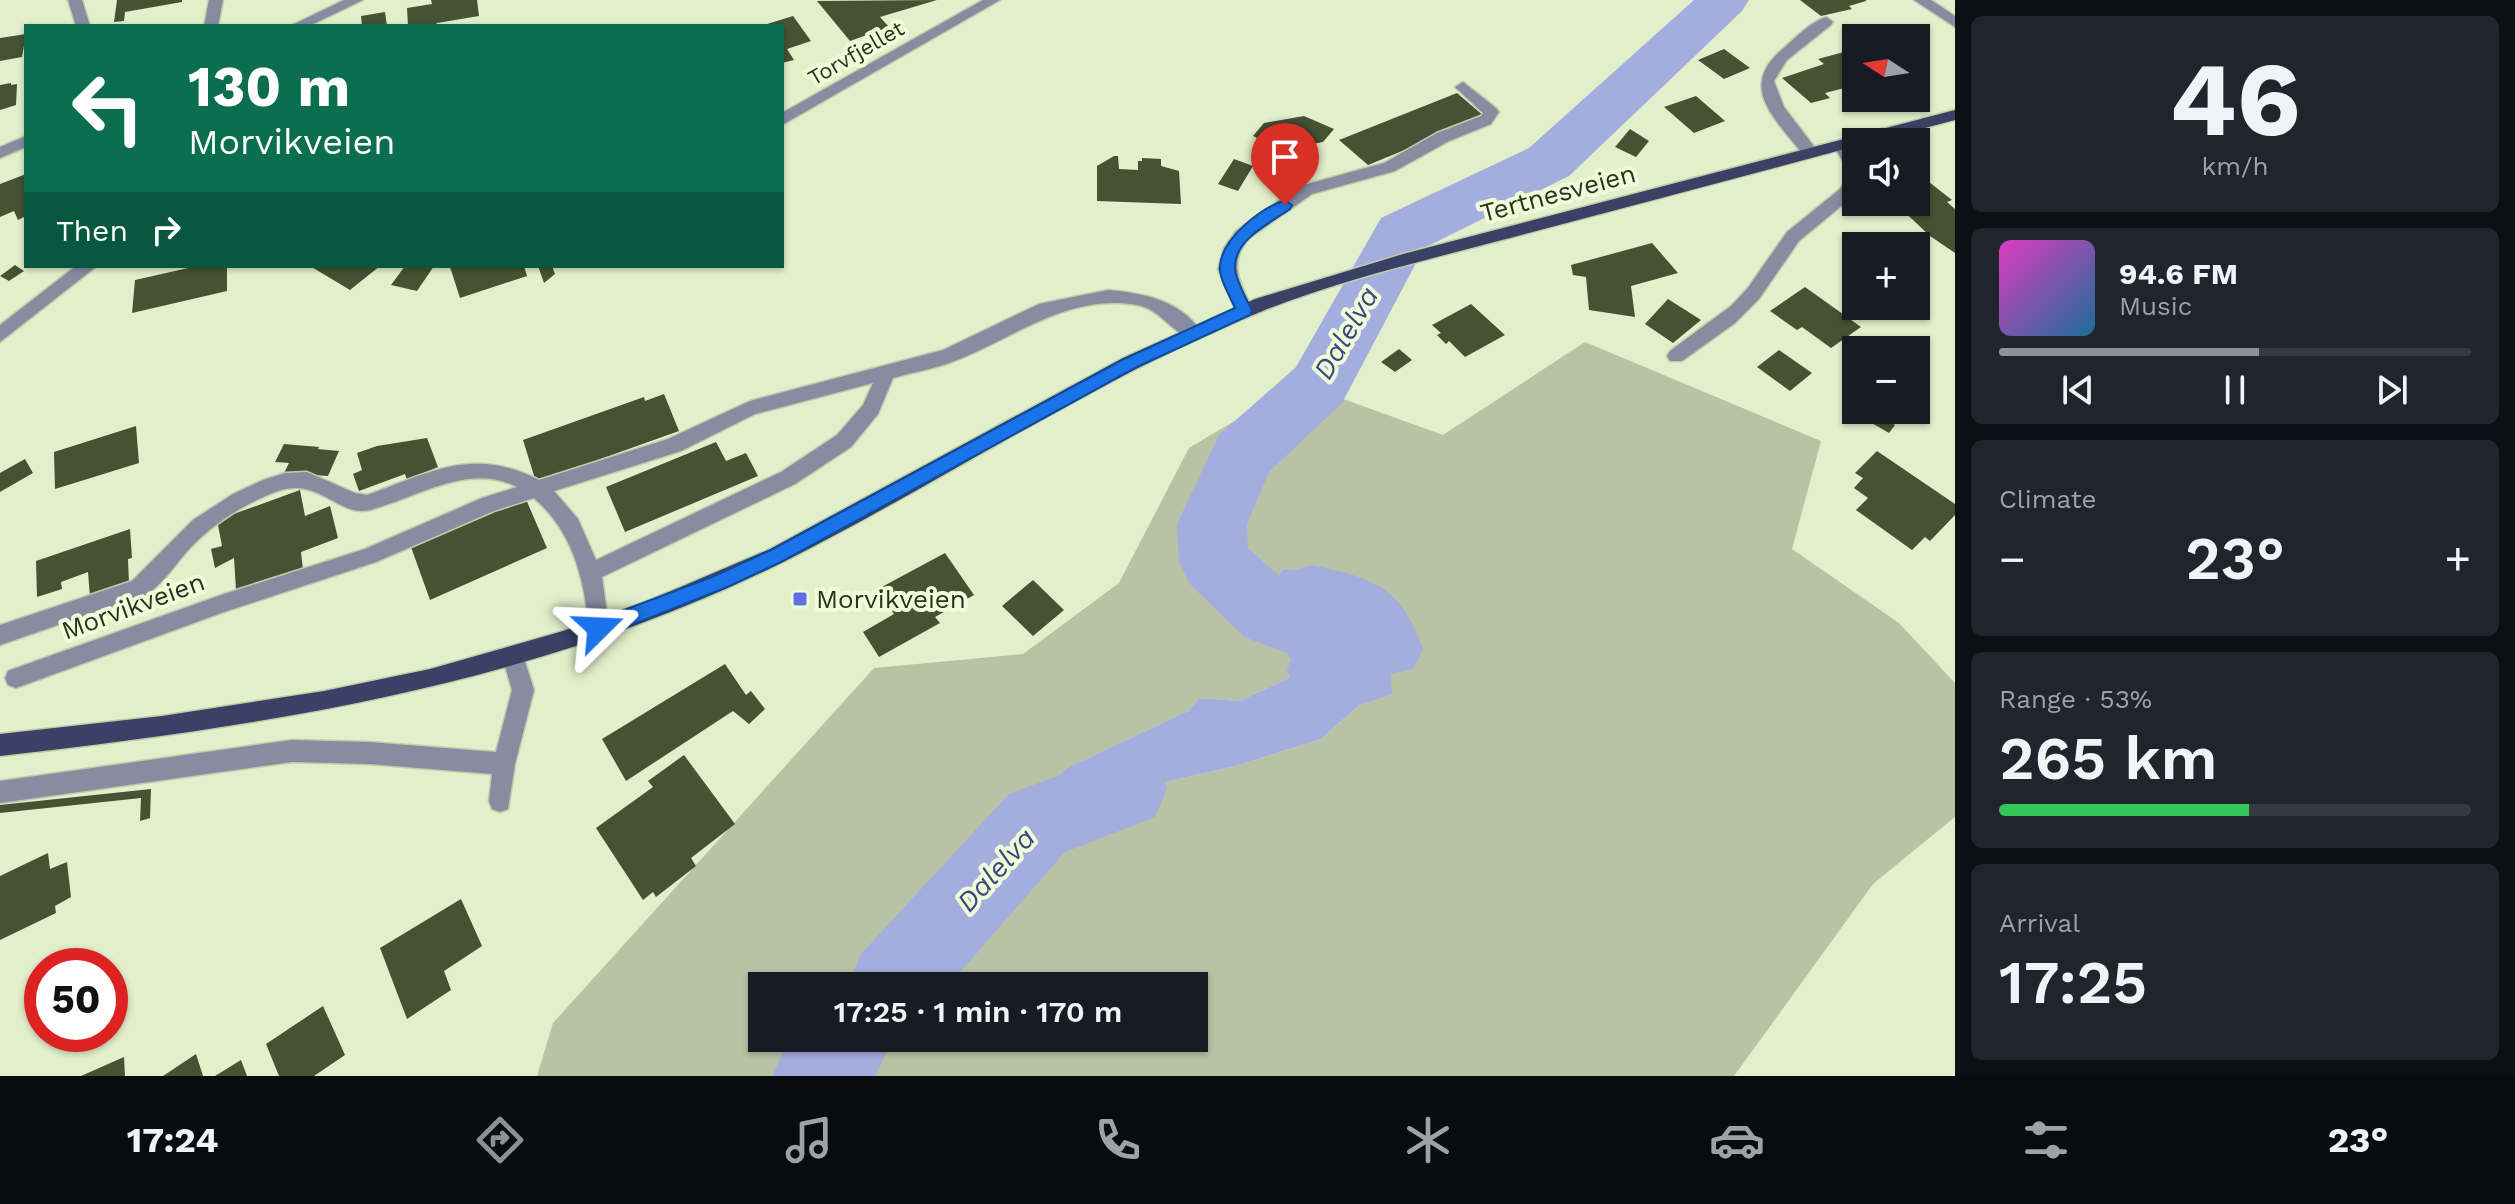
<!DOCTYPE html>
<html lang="en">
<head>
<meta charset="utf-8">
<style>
  body { margin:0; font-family:"Work Sans",sans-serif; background:#20242c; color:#f1f3f6; height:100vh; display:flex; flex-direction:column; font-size:30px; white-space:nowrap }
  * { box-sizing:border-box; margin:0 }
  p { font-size:26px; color:#9ea1a6 }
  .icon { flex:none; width:44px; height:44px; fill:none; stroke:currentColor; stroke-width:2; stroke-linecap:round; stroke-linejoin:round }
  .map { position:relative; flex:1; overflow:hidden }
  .side { display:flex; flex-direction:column; gap:16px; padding:16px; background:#0d0f14; width:560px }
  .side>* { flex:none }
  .top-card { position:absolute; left:24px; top:24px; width:760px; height:244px; border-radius:0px; box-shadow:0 2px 6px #0004; background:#0b6e4f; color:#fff; overflow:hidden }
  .needle { width:52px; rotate:282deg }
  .fabs { position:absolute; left:1842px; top:24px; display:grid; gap:16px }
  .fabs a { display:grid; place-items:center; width:88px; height:88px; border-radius:0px; background:#171b24; box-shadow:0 2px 6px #0004; font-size:40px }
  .speed { position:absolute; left:24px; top:948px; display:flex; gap:16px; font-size:40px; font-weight:700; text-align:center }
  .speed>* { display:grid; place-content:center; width:104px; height:104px; border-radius:50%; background:#171b24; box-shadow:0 2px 6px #0004; line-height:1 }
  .speed .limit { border:12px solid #d22; background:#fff; color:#111 }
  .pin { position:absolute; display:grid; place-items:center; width:68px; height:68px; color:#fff; margin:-82px -34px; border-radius:50% 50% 50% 0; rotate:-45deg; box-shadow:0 0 8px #0007 }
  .pin .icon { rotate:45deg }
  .me { position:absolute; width:88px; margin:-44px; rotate:69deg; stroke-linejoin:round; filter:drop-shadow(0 0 6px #0008) }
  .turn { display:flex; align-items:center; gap:28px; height:168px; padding:0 32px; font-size:36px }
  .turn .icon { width:104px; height:104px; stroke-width:2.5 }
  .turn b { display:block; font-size:56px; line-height:68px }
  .then { display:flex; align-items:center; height:76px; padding:0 32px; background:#0003; gap:16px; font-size:30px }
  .big { font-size:60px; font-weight:600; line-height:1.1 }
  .side .tile { flex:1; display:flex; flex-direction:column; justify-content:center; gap:12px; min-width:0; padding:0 28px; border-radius:12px; background:#20242c }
  .side .dial { align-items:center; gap:0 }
  .dial b { font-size:104px; line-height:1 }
  .song { display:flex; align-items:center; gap:24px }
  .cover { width:96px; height:96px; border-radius:12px; background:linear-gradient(135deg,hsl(310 70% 55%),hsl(200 70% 35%)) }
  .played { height:8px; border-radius:4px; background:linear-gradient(90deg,#8c9099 55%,#363941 55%) }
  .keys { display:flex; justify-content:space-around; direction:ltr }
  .heat { display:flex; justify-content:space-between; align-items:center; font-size:44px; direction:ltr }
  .charge { height:12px; border-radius:6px; background:linear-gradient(90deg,#34c759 53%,#363941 0) }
  .trip { position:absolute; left:748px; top:972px; width:460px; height:80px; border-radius:0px; background:#171b24; box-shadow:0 2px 6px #0004; font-weight:600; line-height:80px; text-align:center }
  .tab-bar { display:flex; height:128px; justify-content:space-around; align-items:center; background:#090b0e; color:#9ea1a6 }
  .tab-bar .icon { width:56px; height:56px }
  .tab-bar .current { color:#8c9099 }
  .tab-bar b { font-size:36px; color:#f1f3f6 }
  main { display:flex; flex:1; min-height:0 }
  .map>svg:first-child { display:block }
</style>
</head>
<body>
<main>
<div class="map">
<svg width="1955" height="1076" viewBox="0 0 1955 1076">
  <rect width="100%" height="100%" fill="#e1efcb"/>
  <path fill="#b7c3a4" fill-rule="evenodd" d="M1585,342L1821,441L1792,549L1899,623L1955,683V817L1873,884L1734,1076H537L553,1023L874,668L1023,654L1119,583L1189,448L1263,404L1335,396L1443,435ZM1311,565L1391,694L1358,706L1321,739L1235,766L1161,783L1112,816L1080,828L1060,841L1067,768L1188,711L1199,698L1240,701L1314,666L1310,649L1283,630L1270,614C1276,591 1289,573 1311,565ZM762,986H1194V1038H762Z"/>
  <path fill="#a3adde" d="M1311,565C1370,577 1403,586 1423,650L1413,669L1391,674L1392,694L1358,706L1321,739L1235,766L1161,783L1112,816L1081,828L1060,841L1038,822L1032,805L1067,768L1188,711L1199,698L1240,701L1314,666L1310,649L1283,630L1270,614L1278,577L1284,569L1295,570Z"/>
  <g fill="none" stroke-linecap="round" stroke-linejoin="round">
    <path fill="#a3adde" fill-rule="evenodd" d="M1694,0H1749L1742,11L1569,176L1424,248L1342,403L1269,472L1247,524L1248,548L1294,589L1338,604L1368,662L1351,695L1324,705L1297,695L1287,670L1291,660L1287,653L1244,637L1189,583L1179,561L1177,524L1219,435L1296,367L1381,218L1529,148Z
      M1127,750L1155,761L1167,789L1155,817L1065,852L948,986H848L860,955L1009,794Z
      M790,1038H893L875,1076H772Z"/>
  </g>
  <path fill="#475134" d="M117,0H182V2L125,12L124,21L114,22Z
    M431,0H477L479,16L437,23L434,26H408L407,8L432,4Z
    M937,0L880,17L889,27L850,41L817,1Z
    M1800,0H1866V1L1849,6L1852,9L1821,16Z
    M385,12L387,26H362L361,16Z
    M793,16L811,41L787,49L794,60L782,63V26L764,25Z
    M1879,28L1892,38L1856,40L1850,35Z
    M26,34L22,57L0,61V38Z
    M1724,49L1750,68L1724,79L1698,60Z
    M1851,50L1856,54V85L1825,93L1830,98L1811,103L1782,78L1824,64L1818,59Z
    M11,83V85L17,84L16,105L0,110V85Z
    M1457,93L1485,117L1368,165L1339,140Z
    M1696,96L1725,121L1694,133L1664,107Z
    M1304,116L1334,129L1323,142L1281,150L1253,136L1264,123Z
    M1630,129L1649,141L1636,157L1615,147Z
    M1114,156H1118L1119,169L1138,170V161H1142V158L1161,159V166L1179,171L1181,204L1097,201V166Z
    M1234,159L1253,166L1238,191L1218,184Z
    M26,174V216L18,220L14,211L0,217V184Z
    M1916,180L1924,183L1929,182L1952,200L1947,202L1955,209V253L1930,236L1894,202H1916Z
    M1652,243L1678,273L1631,286L1635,317L1589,310L1586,277L1573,275L1571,265Z
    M15,265L24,271L9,281L0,276Z
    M197,266H227V291L132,313L135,280Z
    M310,266H380L350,290Z
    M405,266H434L417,291L391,285Z
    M524,266L527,276L460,298L450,267Z
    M538,266H552L555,274L544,283Z
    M1805,287L1861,327L1831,348L1802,327L1797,330L1770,311Z
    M1668,299L1701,320L1673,343L1645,324Z
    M1471,304L1505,335L1465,357L1449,341L1446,344L1437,335L1441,333L1432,325Z
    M1399,349L1412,360L1395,372L1381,362Z
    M1779,350L1812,373L1790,391L1757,367Z
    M664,394L679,431L536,482L523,440L644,397L645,401Z
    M1876,414L1895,425L1889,433L1870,422Z
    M136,426L139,463L55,489L54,452Z
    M427,438L438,467L407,480L405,474L359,491L353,474L362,470L357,453L377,446Z
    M716,442L726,461L746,453L758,476L625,532L606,487Z
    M284,444L319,447L318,449L339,451L328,476L284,473L289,463L275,462Z
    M1877,451L1955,504V515L1930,541L1925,537L1912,550L1856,510L1868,498L1854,488L1863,478L1855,473Z
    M25,459L33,473L0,492V473Z
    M300,490L305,516L330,506L338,538L301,552L303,570L236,590L234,558L215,568L211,549L222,546L217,520Z
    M525,497L547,548L430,600L411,547Z
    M130,529L132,558L128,559L129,583L90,597L88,572L61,582L62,589L37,597L36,561Z
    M945,553L974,595L935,617L940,623L879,657L863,632L894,614L878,589Z
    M1033,580L1064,610L1033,636L1002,606Z
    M725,664L746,695L751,691L765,709L749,724L733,711L626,781L602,739Z
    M684,755L735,824L691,858L696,866L656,897L653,892L643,900L596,828L653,787L648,781Z
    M151,789L150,818L140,821L141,798L0,813V805Z
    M48,853L50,869L67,862L71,897L55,906L56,913L0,940V876Z
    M461,899L482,946L444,971L451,990L407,1019L380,948Z
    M323,1006L345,1055L314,1076H279L266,1044Z
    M196,1054L203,1076H163Z
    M124,1057L125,1076H81Z
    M241,1060L247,1076H215Z"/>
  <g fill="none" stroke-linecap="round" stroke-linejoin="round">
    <defs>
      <path id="minor" d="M68,0H82L90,26H76Z
        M209,0H223L218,26H204Z
        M344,0H363L309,26H290Z
        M983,0H1000L782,125V113Z
        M1914,0H1931L1955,16V27Z
        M1826,17L1833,22L1831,25L1787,60L1774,81L1784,107L1819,153L1811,158L1805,157C1776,119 1735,87 1785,47C1797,36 1811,22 1826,17Z
        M1463,82L1496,108L1499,112L1491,124L1449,141L1395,171L1312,194L1248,239C1227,266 1241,283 1253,311L1244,318L1238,316L1218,269L1224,248L1236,231L1300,186L1384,163L1437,133L1481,116L1483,113L1455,87Z
        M26,136V147L0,158V147Z
        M1841,140C1859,146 1863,183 1852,197L1799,241L1759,299L1735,323L1682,361H1670L1667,356L1670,351L1731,306L1747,289L1787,232L1840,189L1847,178V168L1833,145Z
        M76,266H97L0,342V325Z
        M1108,290C1143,293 1181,300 1202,333L1193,340C1172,333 1160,309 1137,305C1067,293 1013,339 952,362C934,369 913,372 893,378L878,414L851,447L795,484L602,577L609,628L606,635L599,638L592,635L589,628C584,578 573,532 534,498L494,511L376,562L224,612L16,688L8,685L5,678L8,671L16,668L224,594L365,549L482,498L517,487C468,462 417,498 370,510C339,518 320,477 278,491C247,502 214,523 191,547C177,562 166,580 150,592C138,601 119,604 104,609C69,621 35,633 0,645V625L132,581L193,520L233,494L263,480L285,473L307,472L355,493L367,495C431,472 473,446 539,480L668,439L750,401L943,350L1039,304ZM873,383L863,405L837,435L781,472L596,560L578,519L554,491L681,451L755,414Z
        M513,646L521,649L534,690L515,764L508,809L500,812L492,809L489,801L492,774L369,764L292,762L0,803V781L292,740L369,742L496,752L512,690L502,656L505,649Z"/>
      <path id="major" d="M1955,110V120L1872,142H1856V146C1738,178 1620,209 1502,240C1423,261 1341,280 1265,310C1096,377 945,481 783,562C535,685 272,725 0,756V734L162,716L324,691L430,669L563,631L643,603L770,549L1123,358L1255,299L1403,254Z"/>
    </defs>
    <use href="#minor" stroke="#c0cdad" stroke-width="3"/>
    <use href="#major" stroke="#c0cdad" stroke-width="3"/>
    <use href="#minor" fill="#878ca1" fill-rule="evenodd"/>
    <use href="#major" fill="#3a4164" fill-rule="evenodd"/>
  </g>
  <path fill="#1a73e8" stroke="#114b97" stroke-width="2" d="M1285,200L1292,205L1290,209C1270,223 1233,240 1235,269C1236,282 1247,299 1252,311L1250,315L1135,368L783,561L725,588L606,635L599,637L592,635L589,628L592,622L712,577L771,550L1124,359L1235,308C1230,296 1219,279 1220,266C1222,238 1260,209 1285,200Z"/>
  <rect fill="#626ee6" stroke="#eefcd8" stroke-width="3" x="792" y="591" width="16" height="16" rx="4"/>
  <g text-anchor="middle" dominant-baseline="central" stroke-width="8" stroke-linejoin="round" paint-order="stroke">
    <g font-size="22" fill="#2b3022" stroke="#eefcd8">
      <text transform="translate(856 53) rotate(-30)">Torvfjellet</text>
    </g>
    <g font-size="26" fill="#2b3022" stroke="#eefcd8">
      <text transform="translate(1558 193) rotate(-15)">Tertnesveien</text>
      <text transform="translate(133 606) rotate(-20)">Morvikveien</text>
    </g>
    <g font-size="26" fill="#2b3022" stroke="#eefcd8" text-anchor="start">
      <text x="816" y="599">Morvikveien</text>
    </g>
    <g font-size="28" font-style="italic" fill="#3c4581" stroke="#eefcd8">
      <text transform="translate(1346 333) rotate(-60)">Dalelva</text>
      <text transform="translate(996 870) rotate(-48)">Dalelva</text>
    </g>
  </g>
</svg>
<div class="fabs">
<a><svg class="needle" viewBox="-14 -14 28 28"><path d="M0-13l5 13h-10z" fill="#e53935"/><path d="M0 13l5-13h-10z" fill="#9ea1a6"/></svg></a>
<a><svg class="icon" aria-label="sound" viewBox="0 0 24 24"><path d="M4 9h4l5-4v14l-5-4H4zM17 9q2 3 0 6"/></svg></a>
<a>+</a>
<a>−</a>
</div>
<div class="speed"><div class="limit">50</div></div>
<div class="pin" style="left:1285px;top:205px;background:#d93025"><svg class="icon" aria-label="arrive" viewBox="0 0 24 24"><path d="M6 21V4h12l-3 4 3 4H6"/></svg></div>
<svg class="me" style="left:599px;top:628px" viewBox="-20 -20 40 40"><path d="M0-17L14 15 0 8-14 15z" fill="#1a73e8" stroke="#fff" stroke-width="4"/></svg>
<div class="trip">17:25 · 1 min · 170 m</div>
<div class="top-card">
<div class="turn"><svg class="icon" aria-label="left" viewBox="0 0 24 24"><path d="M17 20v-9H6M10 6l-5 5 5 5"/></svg><div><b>130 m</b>Morvikveien</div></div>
<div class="then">Then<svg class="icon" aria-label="right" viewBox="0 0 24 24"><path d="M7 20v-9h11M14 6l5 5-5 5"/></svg></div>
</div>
</div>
<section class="side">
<div class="tile dial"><b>46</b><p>km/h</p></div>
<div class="tile">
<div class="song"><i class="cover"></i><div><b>94.6 FM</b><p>Music</p></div></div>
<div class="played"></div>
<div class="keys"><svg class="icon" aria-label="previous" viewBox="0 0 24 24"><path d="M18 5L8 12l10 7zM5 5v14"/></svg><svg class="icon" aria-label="pause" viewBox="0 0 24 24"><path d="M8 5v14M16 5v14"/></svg><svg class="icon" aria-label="next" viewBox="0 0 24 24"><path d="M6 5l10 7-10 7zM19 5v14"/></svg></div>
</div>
<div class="tile"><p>Climate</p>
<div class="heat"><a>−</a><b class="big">23°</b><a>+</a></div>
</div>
<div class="tile"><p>Range · 53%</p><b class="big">265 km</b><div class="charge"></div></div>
<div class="tile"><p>Arrival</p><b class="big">17:25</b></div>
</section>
</main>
<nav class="tab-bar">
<b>17:24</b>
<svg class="icon current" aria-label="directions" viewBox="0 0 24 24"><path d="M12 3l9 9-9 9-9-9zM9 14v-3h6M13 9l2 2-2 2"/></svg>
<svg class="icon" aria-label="music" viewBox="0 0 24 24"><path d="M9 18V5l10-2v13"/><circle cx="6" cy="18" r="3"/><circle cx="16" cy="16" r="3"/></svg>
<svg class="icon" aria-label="phone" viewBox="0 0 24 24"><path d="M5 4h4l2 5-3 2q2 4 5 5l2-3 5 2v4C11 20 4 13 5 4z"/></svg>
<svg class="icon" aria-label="climate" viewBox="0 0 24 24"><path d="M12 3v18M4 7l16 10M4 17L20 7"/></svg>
<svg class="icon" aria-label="car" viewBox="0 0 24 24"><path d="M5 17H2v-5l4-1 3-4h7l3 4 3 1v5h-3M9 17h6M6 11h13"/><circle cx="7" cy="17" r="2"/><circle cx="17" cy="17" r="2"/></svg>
<svg class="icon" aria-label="filters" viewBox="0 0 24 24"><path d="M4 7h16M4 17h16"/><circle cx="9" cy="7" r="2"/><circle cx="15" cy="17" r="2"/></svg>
<b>23°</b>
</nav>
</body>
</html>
